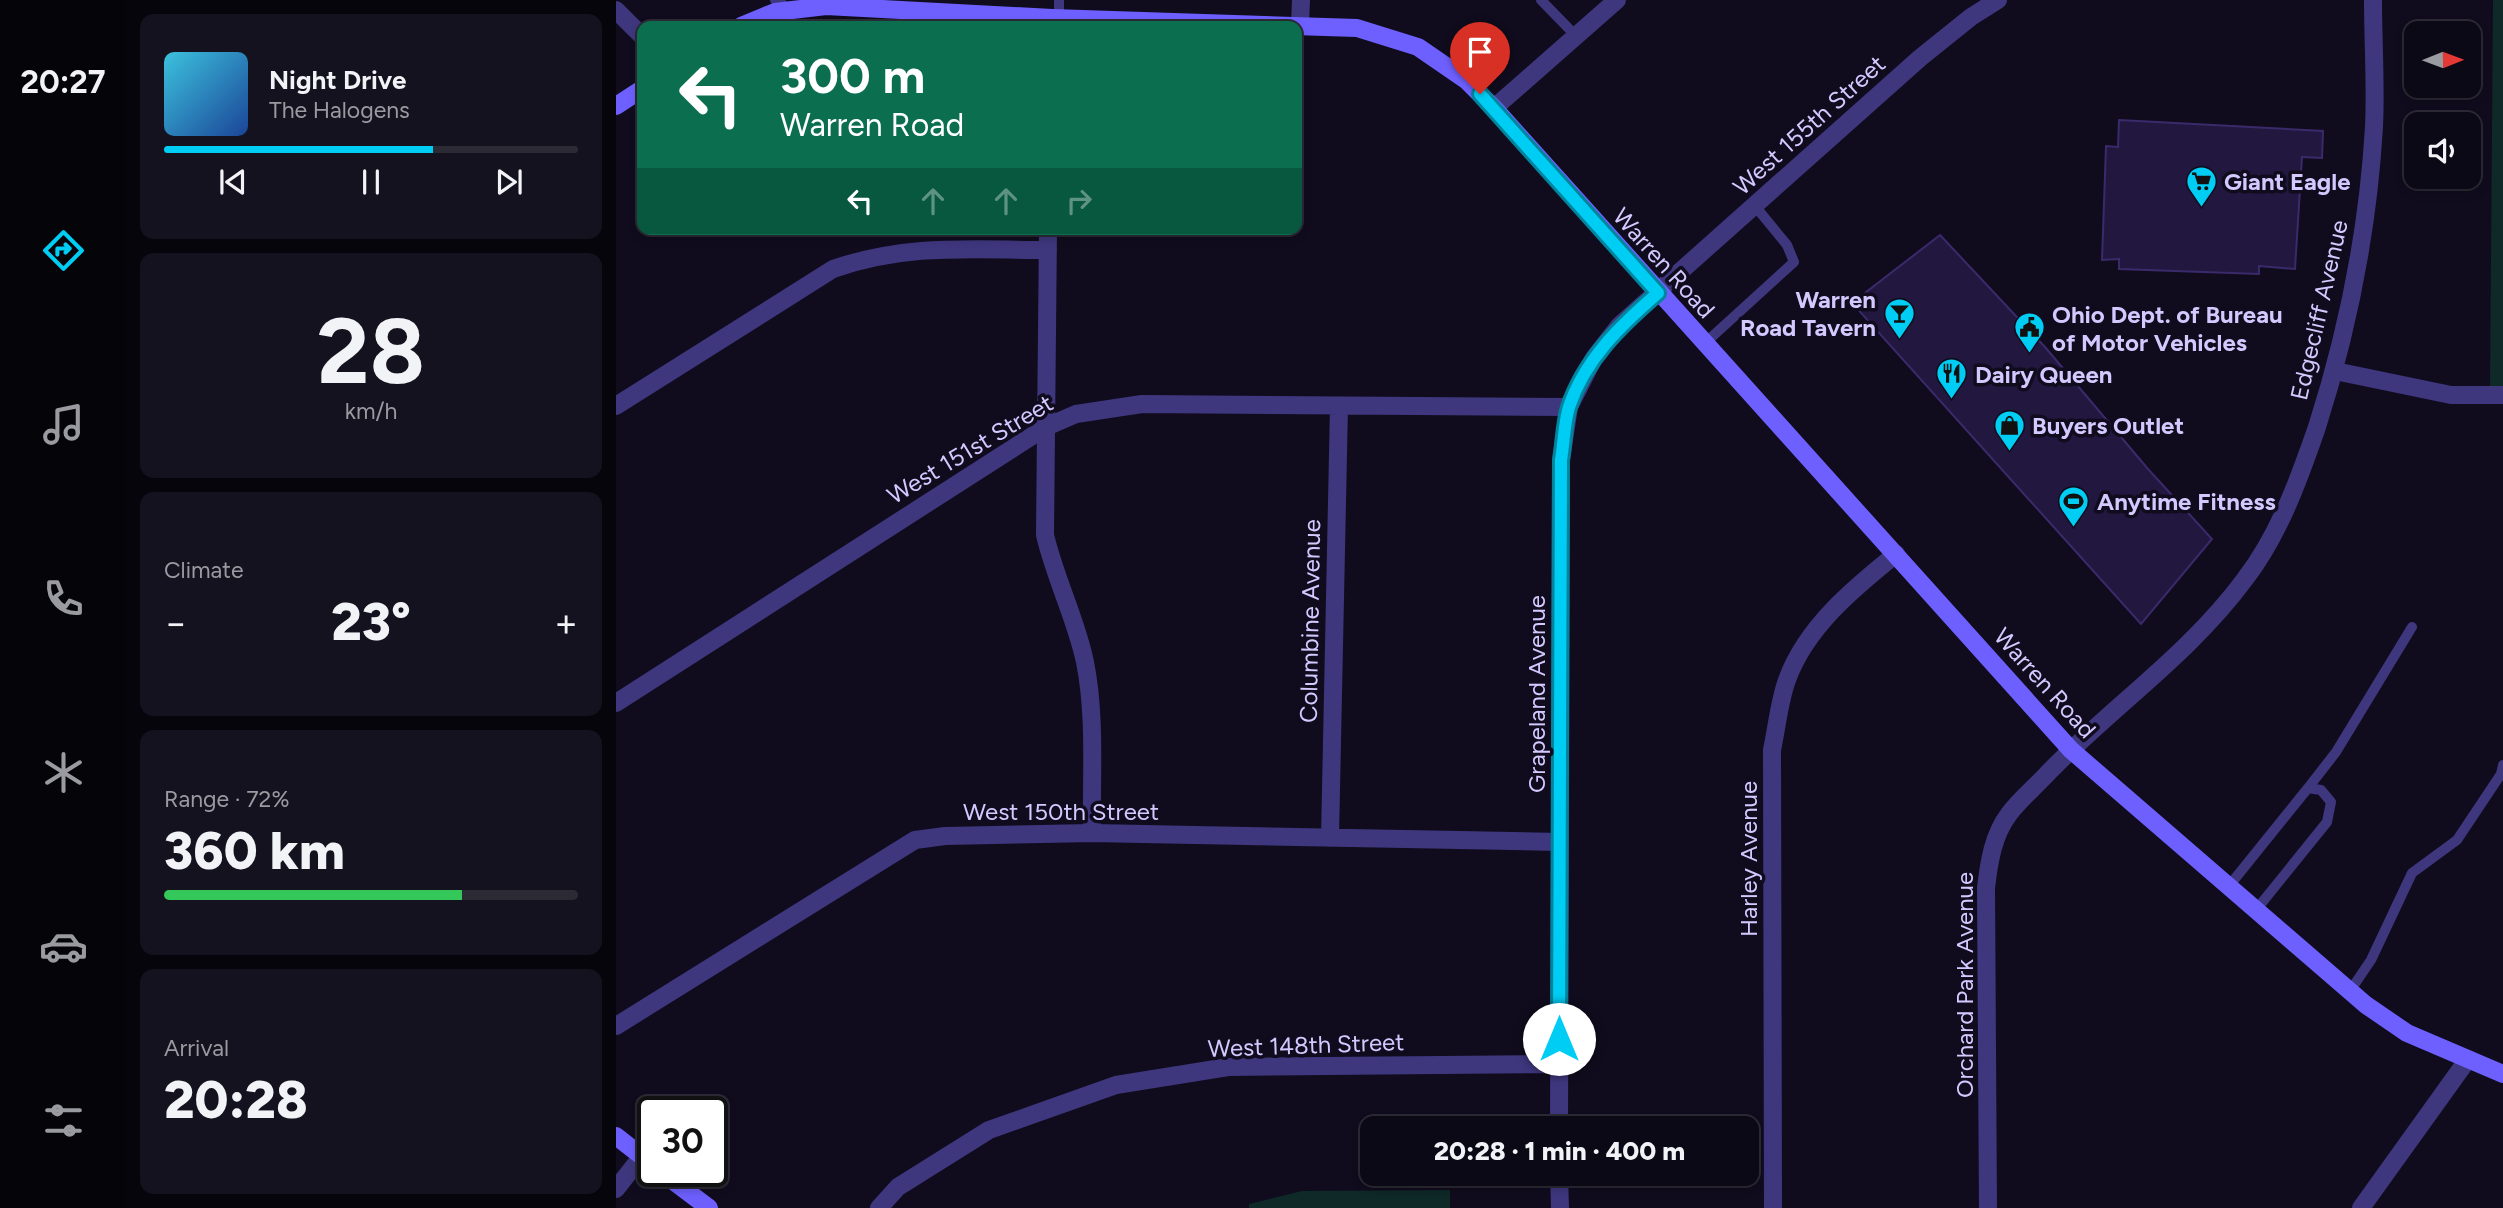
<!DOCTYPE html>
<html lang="en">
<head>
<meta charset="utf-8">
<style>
  body { margin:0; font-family:Figtree,sans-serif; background:#15121f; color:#f1f3f6; height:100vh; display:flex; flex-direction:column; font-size:26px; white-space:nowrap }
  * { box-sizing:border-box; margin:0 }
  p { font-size:23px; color:#9a9aa1 }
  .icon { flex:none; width:38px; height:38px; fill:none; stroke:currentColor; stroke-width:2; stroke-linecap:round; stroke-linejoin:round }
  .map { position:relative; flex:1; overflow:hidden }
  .sheet { display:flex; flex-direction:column; gap:14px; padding:14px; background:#07050c; width:490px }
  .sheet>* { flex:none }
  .hud { position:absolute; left:21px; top:21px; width:665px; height:214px; border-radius:14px; box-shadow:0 4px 10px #0003,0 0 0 2px #2c2a35; background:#0b6e4f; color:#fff; overflow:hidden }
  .needle { width:46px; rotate:89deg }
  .controls { position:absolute; left:1788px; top:21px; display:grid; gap:14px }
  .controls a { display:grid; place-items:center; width:77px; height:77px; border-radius:14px; background:#0c0916; box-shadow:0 4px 10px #0003,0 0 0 2px #2c2a35; font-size:35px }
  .speed { position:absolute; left:21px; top:1096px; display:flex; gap:14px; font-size:35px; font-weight:700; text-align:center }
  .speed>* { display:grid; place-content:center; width:91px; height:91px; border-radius:50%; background:#0c0916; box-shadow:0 4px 10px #0003,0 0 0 2px #2c2a35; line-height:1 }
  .speed .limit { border:4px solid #111; border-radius:10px; background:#fff; color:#111 }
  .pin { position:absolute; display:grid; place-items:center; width:60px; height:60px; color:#fff; margin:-72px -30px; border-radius:50% 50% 50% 0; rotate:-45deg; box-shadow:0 0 7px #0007 }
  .pin .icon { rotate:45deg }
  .me { position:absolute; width:77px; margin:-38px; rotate:0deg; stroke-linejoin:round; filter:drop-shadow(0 0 5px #0008) }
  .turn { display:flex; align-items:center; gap:24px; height:147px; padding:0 28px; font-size:32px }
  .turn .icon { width:91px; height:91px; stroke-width:2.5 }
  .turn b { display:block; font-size:49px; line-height:60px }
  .lanes { display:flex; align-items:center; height:66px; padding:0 28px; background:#0003; justify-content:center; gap:35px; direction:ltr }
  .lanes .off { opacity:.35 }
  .big { font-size:52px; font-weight:800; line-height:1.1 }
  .sheet .widget { flex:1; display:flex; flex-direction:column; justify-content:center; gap:10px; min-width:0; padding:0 24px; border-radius:14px; background:#15121f }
  .sheet .dial { align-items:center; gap:0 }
  .dial b { font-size:91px; line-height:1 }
  .song { display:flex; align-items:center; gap:21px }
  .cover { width:84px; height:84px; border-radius:10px; background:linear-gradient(135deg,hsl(190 70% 55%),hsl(220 70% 35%)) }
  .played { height:7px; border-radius:4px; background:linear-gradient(90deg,#00cdf4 65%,#2c2a35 65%) }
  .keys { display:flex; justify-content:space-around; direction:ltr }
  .heat { display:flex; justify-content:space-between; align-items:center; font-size:38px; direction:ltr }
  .charge { height:10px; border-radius:5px; background:linear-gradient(90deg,#34c759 72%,#2c2a35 0) }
  .trip { position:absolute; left:744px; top:1116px; width:399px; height:70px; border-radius:14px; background:#0c0916; box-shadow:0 4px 10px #0003,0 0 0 2px #2c2a35; font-weight:800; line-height:70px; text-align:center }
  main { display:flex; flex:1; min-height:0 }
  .menu { display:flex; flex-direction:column; width:126px; justify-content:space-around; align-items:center; background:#050409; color:#9a9aa1 }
  .menu .icon { width:49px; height:49px }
  .menu .current { color:#00cdf4 }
  .menu b { font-size:32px; color:#f1f3f6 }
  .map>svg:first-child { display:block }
</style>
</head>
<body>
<main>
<nav class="menu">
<b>20:27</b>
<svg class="icon current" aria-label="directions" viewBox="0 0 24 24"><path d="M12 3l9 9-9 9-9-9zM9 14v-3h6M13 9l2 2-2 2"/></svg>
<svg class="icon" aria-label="music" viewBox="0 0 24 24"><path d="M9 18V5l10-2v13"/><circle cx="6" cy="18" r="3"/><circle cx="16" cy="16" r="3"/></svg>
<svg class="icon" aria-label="phone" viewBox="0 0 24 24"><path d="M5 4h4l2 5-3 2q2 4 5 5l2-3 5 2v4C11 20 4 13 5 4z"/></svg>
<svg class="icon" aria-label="climate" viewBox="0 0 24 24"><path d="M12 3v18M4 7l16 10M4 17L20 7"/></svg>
<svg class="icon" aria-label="car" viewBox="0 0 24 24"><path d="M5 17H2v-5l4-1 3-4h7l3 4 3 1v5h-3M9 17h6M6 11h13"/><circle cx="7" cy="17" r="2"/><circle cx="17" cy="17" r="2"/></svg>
<svg class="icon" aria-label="filters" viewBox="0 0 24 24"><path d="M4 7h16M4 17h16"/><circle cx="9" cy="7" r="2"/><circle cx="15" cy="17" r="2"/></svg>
</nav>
<section class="sheet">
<div class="widget">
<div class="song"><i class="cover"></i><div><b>Night Drive</b><p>The Halogens</p></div></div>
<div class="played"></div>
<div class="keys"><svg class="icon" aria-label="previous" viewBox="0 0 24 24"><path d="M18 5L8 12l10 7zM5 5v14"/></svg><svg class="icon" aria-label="pause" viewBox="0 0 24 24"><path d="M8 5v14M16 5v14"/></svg><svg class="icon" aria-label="next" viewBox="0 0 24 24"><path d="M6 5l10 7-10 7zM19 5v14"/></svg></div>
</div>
<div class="widget dial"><b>28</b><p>km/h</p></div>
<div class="widget"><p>Climate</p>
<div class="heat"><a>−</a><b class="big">23°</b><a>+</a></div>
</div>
<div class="widget"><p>Range · 72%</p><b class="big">360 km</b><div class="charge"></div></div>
<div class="widget"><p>Arrival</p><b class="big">20:28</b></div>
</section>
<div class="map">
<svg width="1887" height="1208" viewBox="0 0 1887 1208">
  <rect width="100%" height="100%" fill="#100c1e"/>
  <path fill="#0f2828" d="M1877,0H1887V387H1874Z
    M834,1190V1208H633V1204L686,1191Z"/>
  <path fill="#22183f" stroke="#3b2a6b" stroke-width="2" d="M1503,120L1707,131L1706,158L1686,157L1679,269L1643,266V274L1503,269V259L1486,260L1490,146L1502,147Z
    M1324,235L1429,347L1532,469L1596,539L1525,624L1236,303Z"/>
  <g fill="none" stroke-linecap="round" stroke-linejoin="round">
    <path stroke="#3e377e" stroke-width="10" d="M159,0L174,9
      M925,0L960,36
      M443,19V0
      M1088,344L1178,262L1171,245L1139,206
      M1692,788L1720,752L1796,627
      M1613,886L1692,788L1705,790L1715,802L1711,822L1640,910
      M1734,991L1755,960L1796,873L1841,840L1885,774L1887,765"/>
    <path stroke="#3e377e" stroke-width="18" d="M0,10L26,36
      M684,26L685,0
      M878,108L1001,0
      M432,229L429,535C439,578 460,619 469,662C480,717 475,777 476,833
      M1719,371L1835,395H1887
      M0,406L217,269C292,243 355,250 432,250
      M0,703L430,427L460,414L526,404L953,407
      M714,838L723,406
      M0,1026L299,840L329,836L476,833L944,842
      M943,1129L945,460L953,407L978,358L1003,326L1304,58L1355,17L1382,0
      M943,1174L944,1208
      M0,1189L26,1156
      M263,1208L282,1187L373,1130L500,1085L612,1067L943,1064
      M1157,1208L1156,750C1161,727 1163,702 1171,680C1190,627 1238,588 1280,554
      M1372,1208L1370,888C1373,862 1377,835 1393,814C1403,800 1418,788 1430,775C1494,708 1573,655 1629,579C1663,535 1683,479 1701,427C1732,330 1752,229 1758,127C1760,85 1757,42 1757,0
      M1745,1208L1852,1059"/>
    <path stroke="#6e60ff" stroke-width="18" d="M125,26L159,12L210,6L436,18L741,28L802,47L850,80L878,108L1455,750L1750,1005L1791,1033L1887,1074
      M0,106L26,89
      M0,1136L37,1165
      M44,1171L93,1208"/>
  </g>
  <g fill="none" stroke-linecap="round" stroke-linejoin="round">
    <defs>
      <path id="route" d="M864,94L1042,293C1005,325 969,359 953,407C948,423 948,443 945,460L943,1039"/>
    </defs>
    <use href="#route" stroke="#00859f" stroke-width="18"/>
    <use href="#route" stroke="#00cdf4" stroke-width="12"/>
  </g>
  <defs>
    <symbol id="supermarket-pin" viewBox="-11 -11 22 30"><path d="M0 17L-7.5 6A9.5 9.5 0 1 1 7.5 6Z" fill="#00cdf4" stroke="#100c1e"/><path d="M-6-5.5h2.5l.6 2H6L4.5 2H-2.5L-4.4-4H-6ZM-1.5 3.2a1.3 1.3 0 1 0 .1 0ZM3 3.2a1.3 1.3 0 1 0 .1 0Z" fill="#111"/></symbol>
    <symbol id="bar-pin" viewBox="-11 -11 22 30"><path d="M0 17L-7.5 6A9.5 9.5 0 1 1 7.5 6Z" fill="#00cdf4" stroke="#100c1e"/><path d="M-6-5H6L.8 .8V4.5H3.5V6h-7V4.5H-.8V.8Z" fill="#111"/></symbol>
    <symbol id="civic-pin" viewBox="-11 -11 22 30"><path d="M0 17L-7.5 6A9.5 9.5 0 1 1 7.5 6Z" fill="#00cdf4" stroke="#100c1e"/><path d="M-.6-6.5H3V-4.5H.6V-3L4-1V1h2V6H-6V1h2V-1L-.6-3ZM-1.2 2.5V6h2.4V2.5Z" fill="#111"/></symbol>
    <symbol id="restaurant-pin" viewBox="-11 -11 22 30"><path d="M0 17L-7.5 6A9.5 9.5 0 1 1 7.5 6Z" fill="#00cdf4" stroke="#100c1e"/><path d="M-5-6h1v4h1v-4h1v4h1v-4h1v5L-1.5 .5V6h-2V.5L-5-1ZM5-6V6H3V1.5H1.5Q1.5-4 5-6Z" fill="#111"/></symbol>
    <symbol id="shop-pin" viewBox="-11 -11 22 30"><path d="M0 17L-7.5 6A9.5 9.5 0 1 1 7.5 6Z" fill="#00cdf4" stroke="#100c1e"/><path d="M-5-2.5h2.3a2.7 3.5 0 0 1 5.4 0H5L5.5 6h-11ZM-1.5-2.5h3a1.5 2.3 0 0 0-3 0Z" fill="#111"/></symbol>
    <symbol id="stadium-pin" viewBox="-11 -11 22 30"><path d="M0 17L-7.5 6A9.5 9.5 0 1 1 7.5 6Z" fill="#00cdf4" stroke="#100c1e"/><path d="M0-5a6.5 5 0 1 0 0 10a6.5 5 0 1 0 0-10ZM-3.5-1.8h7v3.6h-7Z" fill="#111"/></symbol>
  </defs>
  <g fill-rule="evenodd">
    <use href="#supermarket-pin" x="1568" y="164" width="35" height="47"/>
    <use href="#bar-pin" x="1266" y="296" width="35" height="47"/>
    <use href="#civic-pin" x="1396" y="310" width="35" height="47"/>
    <use href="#restaurant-pin" x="1318" y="356" width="35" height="47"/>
    <use href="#shop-pin" x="1376" y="408" width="35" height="47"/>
    <use href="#stadium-pin" x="1440" y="484" width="35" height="47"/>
  </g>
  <g text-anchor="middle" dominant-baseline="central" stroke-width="7" stroke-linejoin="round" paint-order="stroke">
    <g font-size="24" fill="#d3c9ff" stroke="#100c1e">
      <text transform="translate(1193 125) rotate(-42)">West 155th Street</text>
      <text transform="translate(1048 263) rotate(48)">Warren Road</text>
      <text transform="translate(1703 310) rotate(-77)">Edgecliff Avenue</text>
      <text transform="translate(354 449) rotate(-31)">West 151st Street</text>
      <text transform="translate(694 621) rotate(-89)">Columbine Avenue</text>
      <text transform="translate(1429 683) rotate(48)">Warren Road</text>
      <text transform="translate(920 694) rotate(-90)">Grapeland Avenue</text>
      <text x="445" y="811">West 150th Street</text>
      <text transform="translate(1132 859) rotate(-90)">Harley Avenue</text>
      <text transform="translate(1348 985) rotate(-90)">Orchard Park Avenue</text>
      <text transform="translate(690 1045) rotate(-2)">West 148th Street</text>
    </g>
    <g font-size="24" font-weight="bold" fill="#d3c9ff" stroke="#100c1e" text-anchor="start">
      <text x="1608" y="181">Giant Eagle</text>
      <text x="1260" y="299" text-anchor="end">Warren<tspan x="1260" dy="28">Road Tavern</tspan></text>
      <text x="1436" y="314">Ohio Dept. of Bureau<tspan x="1436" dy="28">of Motor Vehicles</tspan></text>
      <text x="1359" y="374">Dairy Queen</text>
      <text x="1416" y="425">Buyers Outlet</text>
      <text x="1481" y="501">Anytime Fitness</text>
    </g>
  </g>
</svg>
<div class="controls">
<a><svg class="needle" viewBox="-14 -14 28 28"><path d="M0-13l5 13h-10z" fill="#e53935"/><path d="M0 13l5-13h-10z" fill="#9a9aa1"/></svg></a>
<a><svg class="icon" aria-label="sound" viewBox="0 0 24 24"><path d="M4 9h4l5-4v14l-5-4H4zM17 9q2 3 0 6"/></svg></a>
</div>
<div class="speed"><div class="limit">30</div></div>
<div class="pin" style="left:864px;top:94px;background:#d93025"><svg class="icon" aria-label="arrive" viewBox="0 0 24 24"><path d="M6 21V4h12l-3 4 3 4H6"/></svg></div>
<svg class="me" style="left:943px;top:1039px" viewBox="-20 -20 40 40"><circle r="19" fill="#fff"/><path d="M0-13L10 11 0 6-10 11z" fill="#00cdf4"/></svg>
<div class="trip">20:28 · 1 min · 400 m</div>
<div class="hud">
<div class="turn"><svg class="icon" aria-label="left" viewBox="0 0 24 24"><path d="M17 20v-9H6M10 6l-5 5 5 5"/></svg><div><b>300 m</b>Warren Road</div></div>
<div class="lanes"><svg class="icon" aria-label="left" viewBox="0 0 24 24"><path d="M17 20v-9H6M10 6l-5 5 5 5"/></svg><svg class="icon off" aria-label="ahead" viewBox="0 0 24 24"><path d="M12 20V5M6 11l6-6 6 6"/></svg><svg class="icon off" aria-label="ahead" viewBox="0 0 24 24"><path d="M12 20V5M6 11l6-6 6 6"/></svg><svg class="icon off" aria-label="right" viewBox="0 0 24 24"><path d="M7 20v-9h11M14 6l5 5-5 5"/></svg></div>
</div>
</div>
</main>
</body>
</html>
